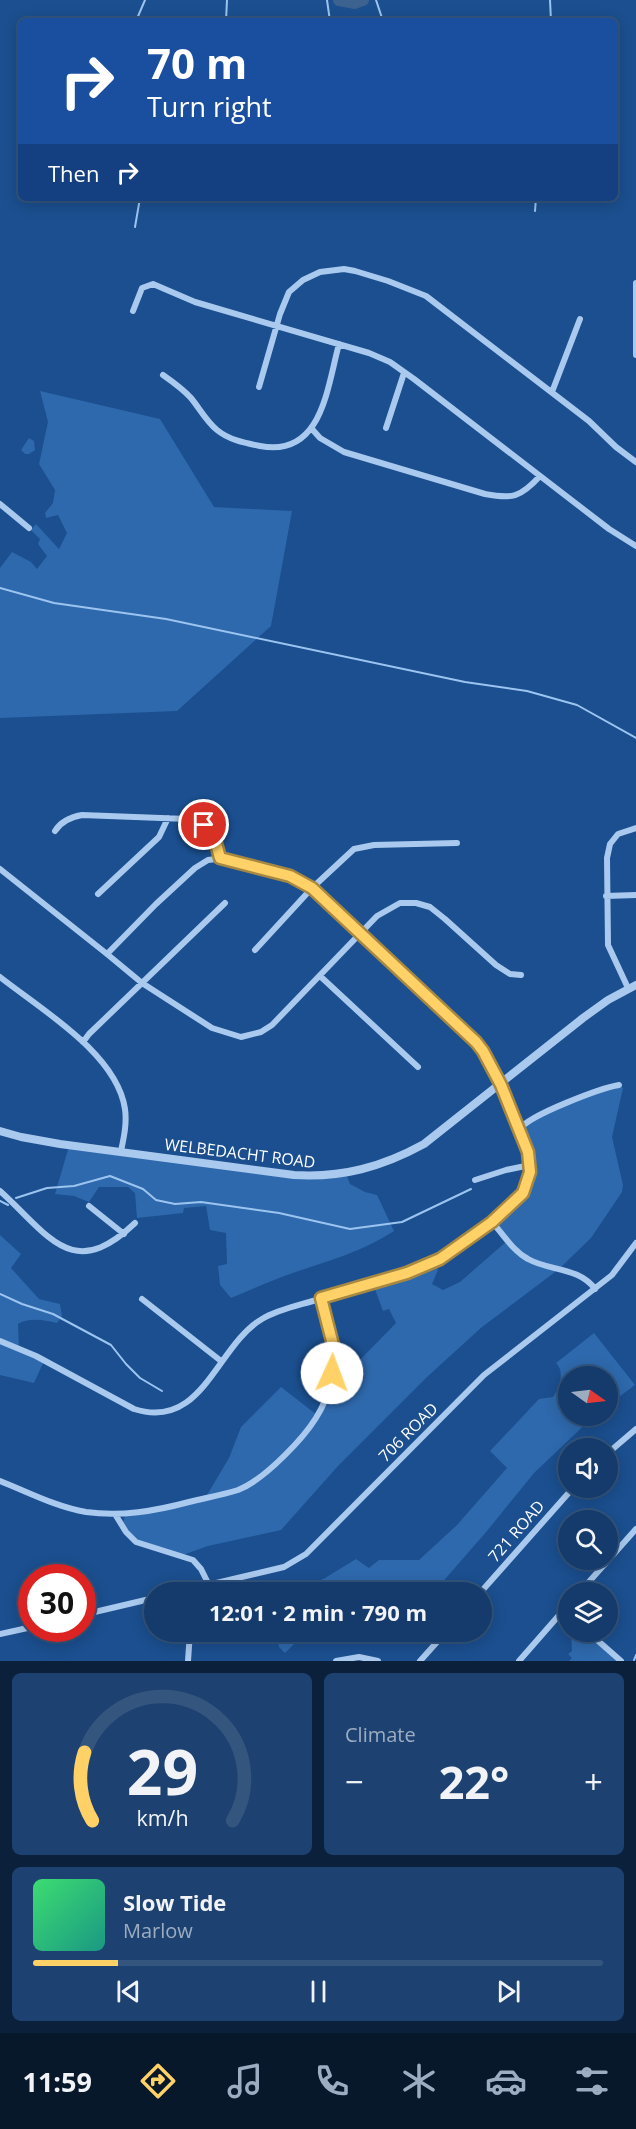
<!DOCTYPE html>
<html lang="en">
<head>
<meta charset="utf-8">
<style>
  body { margin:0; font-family:"Open Sans",sans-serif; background:#1d4271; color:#f1f3f6; height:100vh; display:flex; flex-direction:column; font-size:22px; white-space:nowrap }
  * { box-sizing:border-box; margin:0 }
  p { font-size:20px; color:#9dadc1 }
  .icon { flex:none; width:33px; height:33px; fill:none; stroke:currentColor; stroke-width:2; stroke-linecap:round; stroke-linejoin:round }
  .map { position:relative; height:1661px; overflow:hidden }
  .sheet { display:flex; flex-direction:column; gap:12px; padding:12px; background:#0b203b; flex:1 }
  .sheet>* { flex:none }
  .banner { position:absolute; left:18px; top:18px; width:600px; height:183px; border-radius:9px; box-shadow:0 3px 15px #0003,0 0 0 2px #33557e; background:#1a4fa0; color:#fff; overflow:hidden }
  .needle { width:39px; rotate:104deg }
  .controls { position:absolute; left:558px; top:1366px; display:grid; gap:12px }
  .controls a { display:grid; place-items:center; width:60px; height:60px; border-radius:50%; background:#143b6b; box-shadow:0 3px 15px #0003,0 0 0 2px #33557e; font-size:30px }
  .speed { position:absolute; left:18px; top:1564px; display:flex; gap:12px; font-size:30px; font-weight:700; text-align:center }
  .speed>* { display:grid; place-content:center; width:78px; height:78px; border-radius:50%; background:#143b6b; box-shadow:0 3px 15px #0003,0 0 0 2px #33557e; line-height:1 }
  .speed .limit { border:9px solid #d22; background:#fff; color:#111 }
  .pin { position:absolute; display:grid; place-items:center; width:51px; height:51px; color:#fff; margin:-26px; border:3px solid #fff; border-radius:50%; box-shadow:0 2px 6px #0007 }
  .me { position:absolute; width:66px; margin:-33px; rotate:2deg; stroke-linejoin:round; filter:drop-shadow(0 0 4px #0008) }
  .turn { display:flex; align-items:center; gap:21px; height:126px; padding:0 30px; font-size:27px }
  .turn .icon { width:78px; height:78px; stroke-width:2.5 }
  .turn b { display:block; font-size:42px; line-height:51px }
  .then { display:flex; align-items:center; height:57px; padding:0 30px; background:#0003; gap:12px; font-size:22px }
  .big { font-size:45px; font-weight:700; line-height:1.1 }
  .sheet .card { flex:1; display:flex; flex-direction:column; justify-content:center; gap:9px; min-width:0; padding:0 21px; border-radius:9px; background:#1d4271 }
  .sheet .dial { align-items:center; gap:0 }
  .dial svg { height:156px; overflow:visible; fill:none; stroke:#33557e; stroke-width:7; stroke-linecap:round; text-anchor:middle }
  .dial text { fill:#f1f3f6; stroke:none }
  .song { display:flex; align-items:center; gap:18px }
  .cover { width:72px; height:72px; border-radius:9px; background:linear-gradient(135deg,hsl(140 70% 55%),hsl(170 70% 35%)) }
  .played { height:6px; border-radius:3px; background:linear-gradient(90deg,#ffd166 15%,#33557e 15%) }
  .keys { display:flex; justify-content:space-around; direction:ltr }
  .heat { display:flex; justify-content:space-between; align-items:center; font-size:33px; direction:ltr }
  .sheet .tiles { flex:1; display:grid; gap:12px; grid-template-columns:1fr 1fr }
  .card:last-child { grid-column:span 2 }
  .trip { position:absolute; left:144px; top:1582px; width:348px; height:60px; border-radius:30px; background:#143b6b; box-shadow:0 3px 15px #0003,0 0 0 2px #33557e; font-weight:700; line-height:60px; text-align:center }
  .tab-bar { display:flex; height:96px; justify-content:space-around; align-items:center; background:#08182b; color:#9dadc1 }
  .tab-bar .icon { width:42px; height:42px }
  .tab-bar .current { color:#ffd166 }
  .tab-bar b { font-size:27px; color:#f1f3f6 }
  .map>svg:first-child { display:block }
</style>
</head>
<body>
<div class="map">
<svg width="636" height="1661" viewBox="0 0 636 1661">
  <rect width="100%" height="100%" fill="#1b4f8f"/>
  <path fill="#2e69ad" d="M40,391L160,419L214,507L292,511L271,626L177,711L0,718V568L12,552L31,562L37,569L47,556L38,544L40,539L31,530L36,524L59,549L67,533L58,515L46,518L45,513L53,503L55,490L39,464L48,422Z
    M29,438L34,441L35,450L29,454H25L21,450Z
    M618,1085L623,1088L612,1137L623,1185L622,1192L591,1238L559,1269L482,1327L427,1377L338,1466L281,1530L208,1546L183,1555L141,1545L122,1526L125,1516L204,1500L229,1458L241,1427L281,1387L317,1415L332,1369L342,1370L353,1367L396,1323L389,1309L383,1311L373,1284L434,1262L438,1270L432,1284L443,1290L460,1282L507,1241L492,1222L519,1199L531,1164L520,1129L532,1119Z
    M69,1146L264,1173L346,1174L350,1184L365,1192L377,1195L394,1231C361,1253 324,1262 287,1275C268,1282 250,1290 231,1298L220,1285L218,1266L227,1264L226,1233L210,1230L206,1206L184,1208L183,1213L137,1218L135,1193L128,1187H99L89,1202L74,1196L55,1194Z
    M0,1235L21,1254L11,1268L39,1299L60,1304L62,1316L57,1323C44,1320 29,1317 18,1324L19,1348L44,1361L34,1383L0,1375Z
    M594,1333L635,1385L608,1405V1377H568V1416H594L534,1473L487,1531L433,1593H291L325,1578L356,1559L369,1568L379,1560H419L457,1525L507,1468L490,1451L539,1399L553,1397C560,1387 565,1372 556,1363Z
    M276,1632H309L302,1636L285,1653L279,1647Z
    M571,1632H588L621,1661H569L572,1658L568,1654L572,1651Z"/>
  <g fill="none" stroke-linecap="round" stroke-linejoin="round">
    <path stroke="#9cc4f0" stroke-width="2" d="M327,0L330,21
      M376,0L383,21
      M550,0L551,21
      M136,21L145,0
      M226,21L227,0
      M535,211L536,198
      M135,227L140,198
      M0,588L54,603L166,619L465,682L527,691L577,705L636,738
      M16,1198L47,1188L74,1186L110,1176L143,1189L156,1200L175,1204L201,1202L279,1213L350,1229L402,1222L471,1189
      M0,1201L8,1205
      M0,1294L22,1304L53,1314L111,1345L126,1364L140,1378L162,1391
      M634,1660L636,1655"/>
    <path stroke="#3c6290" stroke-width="12" d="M339,0L355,3L363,0"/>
    <path stroke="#a9c9ee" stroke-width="6" d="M636,283V355
      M133,311L142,288L153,284L195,302L369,353L390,362L414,379L609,529L636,546
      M163,375C173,382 183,389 191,398C200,409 206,421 217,430C229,440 245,443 260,446C322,458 327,388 339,344
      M259,387L280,314L289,292L303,280L320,272L344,269L355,271L388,281L426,296L589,421L616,447L636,462
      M552,392L580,319
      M386,428L404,373
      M312,429L320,438L344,452L485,494C512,499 520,498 540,476
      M0,504L29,528
      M55,831C61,821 71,817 82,815L187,819C209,823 216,838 220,858
      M0,869L107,954L142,983L212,1028L241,1037L261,1032L272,1025L377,916L400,903H416L430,907L445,919L496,965L510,974L521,975
      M98,894L159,837L168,818
      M606,896L636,895
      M255,950L312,888L354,849L374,845L457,843
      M320,976L418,1067
      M0,977C42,1010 117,1054 125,1109C127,1123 124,1137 121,1151
      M628,988L608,945L607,858L610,844L618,834L636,828
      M83,1042L89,1034L225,903
      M520,1129C529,1115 601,1088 619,1085
      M475,1180L506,1170L530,1165
      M0,1191C49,1235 72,1283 135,1223
      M89,1206L124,1234
      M492,1222C503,1234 513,1251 528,1259C549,1271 579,1267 595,1289
      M142,1299L221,1361
      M0,1341L36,1356L134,1409C203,1431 216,1346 262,1319C277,1310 296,1306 313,1301C354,1288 398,1280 437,1260C462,1248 520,1206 528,1181C530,1172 531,1162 529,1154C523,1130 495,1065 480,1047C466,1028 446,1013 428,996C390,960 351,924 312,888L290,876L224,858L208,860L195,868L156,904L107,954
      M608,1453L636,1429
      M0,1481C28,1492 56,1507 86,1512C121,1517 155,1511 189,1502C205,1498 222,1495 238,1490C256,1483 272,1468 285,1455C338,1403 341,1367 321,1298
      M115,1514L126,1532L136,1542L193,1560L201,1569L209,1585
      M174,1593L284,1567L306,1554L484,1375L612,1275L636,1243
      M480,1593L573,1488
      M579,1593L636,1529
      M82,1615L154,1598
      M588,1632L621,1661
      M0,1634L32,1627
      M188,1661L190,1632
      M336,1661L359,1657L378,1661
      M420,1661L446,1632
      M519,1661L568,1605"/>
    <path stroke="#a9c9ee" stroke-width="8" d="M0,1131L21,1137L60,1144L294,1175C342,1178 382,1167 424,1144L583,1018L608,1000L636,985"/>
  </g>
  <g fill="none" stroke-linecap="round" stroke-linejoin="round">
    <defs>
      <path id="route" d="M204,825L214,836L220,858L290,876L312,888L476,1042L483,1051L501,1085L528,1152L530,1172L523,1193L492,1222L440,1259L407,1273L321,1298L333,1345L332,1373"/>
    </defs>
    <use href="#route" stroke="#a68842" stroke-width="15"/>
    <use href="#route" stroke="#ffd166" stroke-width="10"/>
  </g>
  <g text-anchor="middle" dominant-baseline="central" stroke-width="5" stroke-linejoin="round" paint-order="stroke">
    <g font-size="16" fill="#fff" stroke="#1b4f8f">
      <text transform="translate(240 1153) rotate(7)">WELBEDACHT ROAD</text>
      <text transform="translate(408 1432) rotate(-45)">706 ROAD</text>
      <text transform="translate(516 1531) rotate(-49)">721 ROAD</text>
    </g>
  </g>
</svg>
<div class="controls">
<a><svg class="needle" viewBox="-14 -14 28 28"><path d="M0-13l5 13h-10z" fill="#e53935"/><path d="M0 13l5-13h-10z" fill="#9dadc1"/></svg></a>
<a><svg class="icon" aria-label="sound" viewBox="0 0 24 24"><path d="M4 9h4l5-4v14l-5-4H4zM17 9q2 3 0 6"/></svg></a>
<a><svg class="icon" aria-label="search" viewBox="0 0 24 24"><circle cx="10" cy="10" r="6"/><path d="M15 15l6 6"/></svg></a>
<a><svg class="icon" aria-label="layers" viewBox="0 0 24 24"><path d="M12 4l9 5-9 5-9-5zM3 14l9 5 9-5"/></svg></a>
</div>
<div class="speed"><div class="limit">30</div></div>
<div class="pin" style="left:204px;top:825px;background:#d93025"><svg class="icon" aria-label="arrive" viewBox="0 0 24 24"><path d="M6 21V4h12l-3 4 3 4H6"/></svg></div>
<svg class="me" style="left:332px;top:1373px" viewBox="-20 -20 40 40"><circle r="19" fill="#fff"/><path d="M0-13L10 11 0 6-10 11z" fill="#ffd166"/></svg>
<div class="trip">12:01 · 2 min · 790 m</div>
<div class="banner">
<div class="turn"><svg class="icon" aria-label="right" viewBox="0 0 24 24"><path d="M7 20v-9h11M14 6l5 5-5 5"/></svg><div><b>70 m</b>Turn right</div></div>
<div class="then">Then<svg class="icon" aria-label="right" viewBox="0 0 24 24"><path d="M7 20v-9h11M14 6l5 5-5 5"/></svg></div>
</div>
</div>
<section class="sheet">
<div class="tiles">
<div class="card dial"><svg viewBox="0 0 100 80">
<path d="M14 69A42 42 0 1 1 86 69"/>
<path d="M14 69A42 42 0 0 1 10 34" stroke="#ffd166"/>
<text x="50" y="56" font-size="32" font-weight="700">29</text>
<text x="50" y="72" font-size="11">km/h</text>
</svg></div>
<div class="card"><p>Climate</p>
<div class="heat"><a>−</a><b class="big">22°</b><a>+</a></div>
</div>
<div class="card">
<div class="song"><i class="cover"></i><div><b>Slow Tide</b><p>Marlow</p></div></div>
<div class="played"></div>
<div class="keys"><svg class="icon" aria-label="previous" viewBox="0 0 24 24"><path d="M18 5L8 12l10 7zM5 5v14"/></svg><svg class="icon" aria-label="pause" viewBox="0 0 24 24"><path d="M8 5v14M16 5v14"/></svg><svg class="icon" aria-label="next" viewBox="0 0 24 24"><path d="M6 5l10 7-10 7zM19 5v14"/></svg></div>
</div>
</div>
</section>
<nav class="tab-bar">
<b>11:59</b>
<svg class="icon current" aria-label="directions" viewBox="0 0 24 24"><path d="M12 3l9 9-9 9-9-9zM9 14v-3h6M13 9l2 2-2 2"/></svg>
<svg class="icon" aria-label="music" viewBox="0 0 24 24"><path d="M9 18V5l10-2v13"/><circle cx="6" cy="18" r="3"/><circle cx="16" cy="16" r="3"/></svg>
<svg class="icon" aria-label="phone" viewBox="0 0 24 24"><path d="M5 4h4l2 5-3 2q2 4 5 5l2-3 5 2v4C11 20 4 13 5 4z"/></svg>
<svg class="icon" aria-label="climate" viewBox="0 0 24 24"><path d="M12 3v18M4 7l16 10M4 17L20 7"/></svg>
<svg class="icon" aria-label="car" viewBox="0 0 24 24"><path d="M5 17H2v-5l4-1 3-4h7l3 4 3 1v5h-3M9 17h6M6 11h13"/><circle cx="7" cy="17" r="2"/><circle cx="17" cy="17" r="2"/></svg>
<svg class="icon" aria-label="filters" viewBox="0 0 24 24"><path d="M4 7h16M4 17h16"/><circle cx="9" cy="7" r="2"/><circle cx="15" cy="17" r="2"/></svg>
</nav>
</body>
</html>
